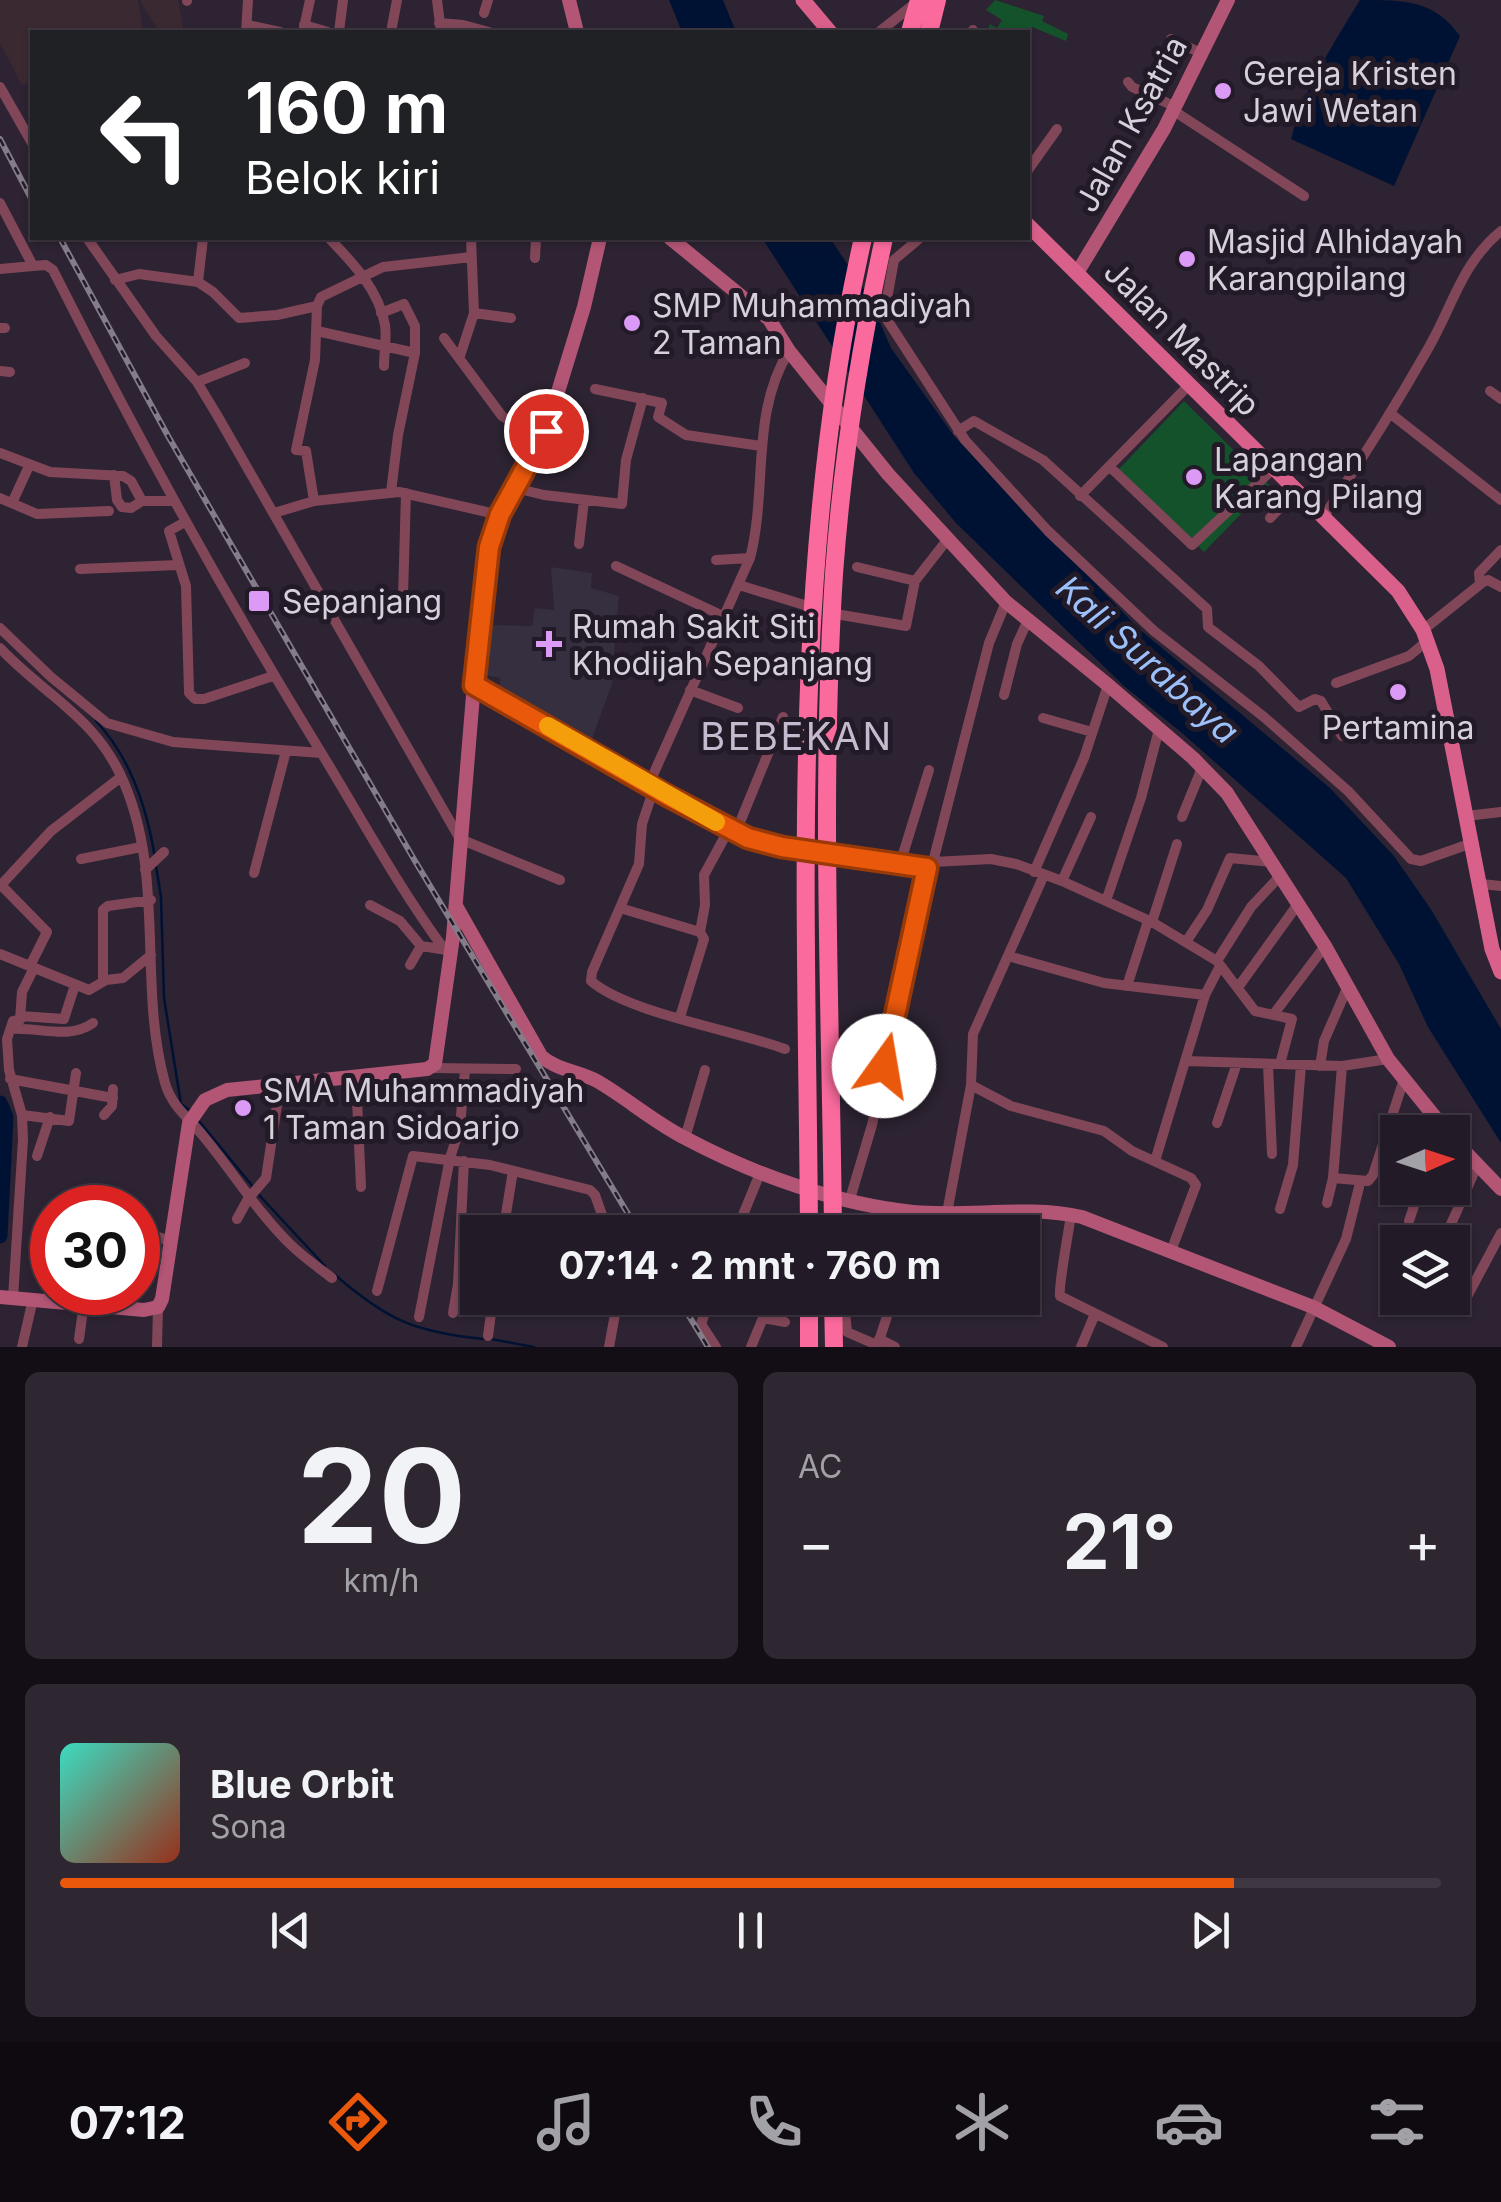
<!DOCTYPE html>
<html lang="id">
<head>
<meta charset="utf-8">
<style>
  body { margin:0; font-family:Inter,sans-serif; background:#2e2732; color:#f1f3f6; height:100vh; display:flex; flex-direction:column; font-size:38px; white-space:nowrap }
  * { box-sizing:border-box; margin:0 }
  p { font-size:32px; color:#a2a1a7 }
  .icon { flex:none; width:55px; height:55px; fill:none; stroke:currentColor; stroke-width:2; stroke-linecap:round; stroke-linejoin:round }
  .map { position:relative; height:1347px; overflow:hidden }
  .sheet { display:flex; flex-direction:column; gap:25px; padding:25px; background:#130e15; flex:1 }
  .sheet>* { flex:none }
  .hud { position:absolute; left:30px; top:30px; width:1000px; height:210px; border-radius:0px; box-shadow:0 2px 8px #0004,0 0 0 2px #3f3843; background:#202124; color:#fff; overflow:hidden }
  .needle { width:65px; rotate:87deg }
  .tools { position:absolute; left:1380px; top:1115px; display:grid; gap:20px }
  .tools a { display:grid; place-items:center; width:90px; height:90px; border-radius:0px; background:#221a26; box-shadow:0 2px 8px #0004,0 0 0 2px #3f3843; font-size:50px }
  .speed { position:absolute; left:30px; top:1185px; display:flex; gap:20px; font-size:50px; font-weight:700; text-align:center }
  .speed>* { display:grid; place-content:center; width:130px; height:130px; border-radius:50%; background:#221a26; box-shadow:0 2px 8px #0004,0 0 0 2px #3f3843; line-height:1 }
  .speed .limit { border:15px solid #d22; background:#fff; color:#111 }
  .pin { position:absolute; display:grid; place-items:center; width:85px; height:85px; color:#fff; margin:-42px; border:5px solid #fff; border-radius:50%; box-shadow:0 2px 10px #0007 }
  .me { position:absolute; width:110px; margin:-55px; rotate:13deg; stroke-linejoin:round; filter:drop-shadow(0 0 8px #0008) }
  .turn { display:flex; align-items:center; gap:35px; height:210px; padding:0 50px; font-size:45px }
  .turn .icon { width:130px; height:130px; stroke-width:2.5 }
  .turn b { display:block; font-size:70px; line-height:85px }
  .big { font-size:75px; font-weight:700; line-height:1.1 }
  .sheet .card { flex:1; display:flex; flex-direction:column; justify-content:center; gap:15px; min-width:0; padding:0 35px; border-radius:15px; background:#2e2732 }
  .sheet .dial { align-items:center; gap:0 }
  .dial b { font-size:130px; line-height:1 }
  .song { display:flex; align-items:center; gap:30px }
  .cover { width:120px; height:120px; border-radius:15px; background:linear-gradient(135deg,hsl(170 70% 55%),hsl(10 70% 35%)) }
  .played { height:10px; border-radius:5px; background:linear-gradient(90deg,#ea580c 85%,#3f3843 85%) }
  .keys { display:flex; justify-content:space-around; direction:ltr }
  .heat { display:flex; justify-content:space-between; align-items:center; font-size:55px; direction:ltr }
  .sheet .tiles { flex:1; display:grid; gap:25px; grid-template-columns:1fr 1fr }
  .card:last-child { grid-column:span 2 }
  .trip { position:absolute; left:460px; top:1215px; width:580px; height:100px; border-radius:0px; background:#221a26; box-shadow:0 2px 8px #0004,0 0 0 2px #3f3843; font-weight:700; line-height:100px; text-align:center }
  .tab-bar { display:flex; height:160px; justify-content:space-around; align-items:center; background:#0e0a0f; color:#a2a1a7 }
  .tab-bar .icon { width:70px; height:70px }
  .tab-bar .on { color:#ea580c }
  .tab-bar b { font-size:45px; color:#f1f3f6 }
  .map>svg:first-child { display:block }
</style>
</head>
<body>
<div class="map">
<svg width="1501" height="1347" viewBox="0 0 1501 1347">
  <rect width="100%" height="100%" fill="#2d2332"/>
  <path fill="#3b2932" d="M0,0H138L143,32H32V81L22,85L0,43Z
    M140,0H178L184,32H159Z"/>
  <path fill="#352f3f" d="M551,567L592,573L591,588L619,596L613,666L603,663L602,676L613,681L589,747L499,695L500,678L481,674L486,625L532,626L535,608L554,610Z"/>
  <path fill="#14522c" d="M995,0L1044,16L1042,21L1068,34L1066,41L1032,27L1028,35L991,32L987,30L990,24L997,28L1002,20L986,10Z
    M1184,401L1269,485L1204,552L1119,469Z"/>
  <path fill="#001234" d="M669,0H723L736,32H682Z
    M1360,0C1406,0 1434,0 1460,36L1394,186L1291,139C1304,89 1333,44 1360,0Z
    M762,238H830L869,297L891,348L954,436L1138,628L1330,788L1394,856L1432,911L1501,1029V1143L1428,1027L1399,964L1346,878L1182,733L1124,686L956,523L914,473Z"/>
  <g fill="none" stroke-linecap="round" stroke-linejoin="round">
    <path stroke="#001234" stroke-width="2.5" d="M96,721C131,758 147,808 155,858
      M156,866L161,897L164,998L181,1104L191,1111
      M199,1121L254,1188
      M259,1195L325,1266
      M334,1274C387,1320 414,1332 483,1339
      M491,1339L534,1347"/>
    <path stroke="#001234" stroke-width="15" d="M0,1103L6,1117L0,1236"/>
    <path stroke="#814759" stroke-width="10" d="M437,0L441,32
      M187,1V0
      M484,13L488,0
      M439,23L463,25L489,32
      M247,25L280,32
      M304,25L328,32
      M246,32L248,0
      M303,32L310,0
      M339,32L343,0
      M391,32L397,0
      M879,32L918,1
      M971,32L973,30
      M1171,39L1203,54
      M1128,82L1132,87L1176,107
      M0,87L32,143
      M1174,111L1304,196
      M1028,170L1057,129
      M0,203L33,266L0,269
      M87,238L156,336L197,382L217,415L460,839L560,880
      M203,238L198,282L213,292L239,318L277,315L317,306L321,297L383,267L471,257
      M329,238C353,263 379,290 385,325C387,338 384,352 384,366
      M920,238L894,260L884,315L965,440L1048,531L1154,631L1264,717L1348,791L1411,859L1421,861L1472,843
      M535,258L536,238
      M33,266L46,265L53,270C135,433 223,593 319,749C360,816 397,885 444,949
      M115,280L139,274L198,282
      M381,313L404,304L415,326V353L398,435L391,492
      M474,313L511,318
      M0,328H5
      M317,331L415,353
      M444,338L502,416L541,440
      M460,356L474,313L471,238
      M0,371L10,372
      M197,382L245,363
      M595,389L662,403L658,417L686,435L761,446
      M1490,391L1501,399
      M1391,414L1501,500
      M958,431L974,421L1043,460L1207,609L1208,627L1259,666L1299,707L1315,699L1321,701L1342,736
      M0,453L50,472L123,476L131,481L142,501H173
      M1110,467L1192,545L1275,467
      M114,475L117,500L122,507L131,508L142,501
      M515,488L544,495L622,504L626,460L643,398
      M1080,496L1188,386
      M0,498L37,514L109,511
      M314,501L306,451L296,450L315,360L317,306
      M12,503L29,466
      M274,513L314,501L399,492L500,515
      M1324,516C1361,461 1396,405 1429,347C1453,305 1462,263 1501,231
      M1270,518L1297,490
      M185,522L169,531L186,586L189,693L195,699H204L273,676
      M579,544L584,500
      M716,560L750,558
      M616,566L723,616
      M857,567L915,581
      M80,569L178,565
      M1480,584L1479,573L1501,550
      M739,585L814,608
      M403,597L406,493
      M830,613L906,626L915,581L947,540
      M0,628L51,677L107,723L173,742L321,753
      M1423,630L1483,582L1488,580L1501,587
      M0,648C42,693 92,715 120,774C167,872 137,983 165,1083C172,1107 189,1118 204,1137C233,1172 258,1213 290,1244C303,1257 318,1267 332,1278
      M1336,683L1409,656L1427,641
      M474,685L667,796L748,838L782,847L927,869L933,862L991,859L1016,864L1062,881L1152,922L1217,961L1255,1011L1292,1019L1280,1064
      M690,690L738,708
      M1004,695L1017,644L1028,620
      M1043,718L1092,732
      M649,784L750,558C768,489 750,414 789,351
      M654,788L642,824L639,864L592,972L591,981C628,1013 734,1030 785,1049
      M1466,816L1501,812
      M1182,817L1202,768
      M736,832L783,717
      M81,859L141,847
      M933,862L989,643L1006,602
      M900,864L929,770
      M145,870L164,852
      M1034,872L1084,758L1108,685
      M254,873L286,751
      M1062,881L1091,817
      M1481,884L1501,886
      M1106,901L1141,798L1159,729
      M370,905L400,921L421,946
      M620,908L700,932
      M1152,922L1177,844
      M1186,942L1207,910L1230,858L1272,862
      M0,954L89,990L106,980L123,978L151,955
      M1008,956L1104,983L1205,995
      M1217,961L1251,907L1280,876
      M410,965L421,946L447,950
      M30,966L47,932L1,885L51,831L121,777
      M103,982V910L108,906L151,900
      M1127,986L1148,921
      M1239,986L1298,904
      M1273,1015L1325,946
      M20,1016L64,1019L75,985
      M680,1017L704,939L700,932L705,905L704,875L729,829
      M11,1029C40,1027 69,1040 93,1023
      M1186,1061L1342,1066L1388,1059
      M1268,1065L1272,1154
      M1320,1066L1324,1041L1348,986
      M432,1068L516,1069
      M356,1078L361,1187
      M10,1079L113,1098
      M971,1085L1011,1106L1104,1131L1132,1151L1191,1178L1196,1185L1171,1251
      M22,1115L69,1121
      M104,1115L112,1106L113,1089
      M69,1121L76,1073
      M1217,1123L1237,1063
      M685,1138L705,1070
      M37,1156L50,1117
      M1155,1161L1205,995L1220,966
      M1333,1178L1368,1181L1373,1175L1404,1079
      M850,1199L872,1125L927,869
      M1327,1203L1333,1178L1342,1066
      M1280,1209L1293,1165L1301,1065
      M947,1213L971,1085L973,1034L1044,875
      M1071,1215C1069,1229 1058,1288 1060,1296L1163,1347
      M237,1219L248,1199L266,1178L280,1085
      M1409,1221L1420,1188
      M138,1230L170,1241
      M503,1232L513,1171
      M736,1232L761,1171
      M915,1232L919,1212
      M1443,1242L1477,1166
      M377,1291L413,1156L490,1165L590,1190L595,1195L608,1232
      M13,1298L23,1140L22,1115L9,1070L7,1039L13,1021L20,1020L22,992L34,968
      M710,1298L701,1324L716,1347
      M849,1298L845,1312L847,1332L877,1345
      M1461,1308L1501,1233
      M453,1313L458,1284L464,1161
      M419,1317L450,1158L460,1127L465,1070
      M488,1336L493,1298
      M79,1339L84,1303
      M879,1339L895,1347
      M22,1347L33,1299
      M157,1347L158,1307
      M609,1347L618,1298
      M751,1347L763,1318L785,1322
      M877,1347L893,1298
      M1081,1347L1095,1314
      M1296,1347L1346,1239L1360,1183"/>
    <path stroke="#b35675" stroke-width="14" d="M569,0L577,32
      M670,238L769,319L789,351L888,474L1006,602L1108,685L1193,758L1227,793L1325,946L1388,1059L1447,1132
      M1077,273L1164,129L1228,0
      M456,906L541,1056C556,1070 579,1071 597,1081C628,1099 655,1123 687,1139C755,1175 837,1204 913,1212C969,1217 1027,1205 1082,1217L1313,1307L1389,1347
      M1452,1138L1501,1189
      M0,1297L144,1310L158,1307L162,1299L189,1123L205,1100L227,1090L427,1069L435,1064L453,937L477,647L489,547L500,515L546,431L584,307L600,238"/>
    <path stroke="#d9608a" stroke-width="15" d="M803,0L830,32
      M1028,225L1398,591L1423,630L1437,669L1492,949L1501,972"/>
    <path stroke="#fb6a9d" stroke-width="18" d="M910,32L919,0
      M929,32L937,0
      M809,1298V1347
      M833,1298L834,1347"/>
    <defs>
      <path id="rail" d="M0,139L32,200
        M60,238L168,436L415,861L639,1232
        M678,1298L708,1347"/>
    </defs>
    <use href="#rail" stroke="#847c88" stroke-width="6"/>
    <use href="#rail" stroke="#231a28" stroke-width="2.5" stroke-dasharray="8" stroke-linecap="butt"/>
    <path stroke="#fb6a9d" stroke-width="18" d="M809,1232C807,901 789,563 863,238
      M833,1232C831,1013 820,793 834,574C842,462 860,348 884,238"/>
  </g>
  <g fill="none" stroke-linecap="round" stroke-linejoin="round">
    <defs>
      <path id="route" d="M546,431L500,514L489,547L474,685L668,796L748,838L782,847L927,868L884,1066"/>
    </defs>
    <use href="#route" stroke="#983908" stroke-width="25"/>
    <use href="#route" stroke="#ea580c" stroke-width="18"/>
    <path stroke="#f59e0b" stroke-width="18" d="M548,726L716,822"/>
  </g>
  <g fill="#da9af6" stroke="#231a28" stroke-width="4">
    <circle cx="1223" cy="91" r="10"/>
    <circle cx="1187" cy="259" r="10"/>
    <circle cx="632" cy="323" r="10"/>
    <circle cx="1194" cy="477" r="10"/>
    <rect x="247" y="589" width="24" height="24" rx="5"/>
    <path d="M544 629h10v10h10v10h-10v10h-10v-10h-10v-10h10z"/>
    <circle cx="1398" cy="692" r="10"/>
    <circle cx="243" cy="1108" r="10"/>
  </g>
  <g text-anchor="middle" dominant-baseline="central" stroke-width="10" stroke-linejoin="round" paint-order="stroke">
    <g font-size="32" fill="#d6d0da" stroke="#231a28" text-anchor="start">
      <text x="1243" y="73">Gereja Kristen<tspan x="1243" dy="37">Jawi Wetan</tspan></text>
      <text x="1207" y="241">Masjid Alhidayah<tspan x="1207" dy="37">Karangpilang</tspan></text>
      <text x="652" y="305">SMP Muhammadiyah<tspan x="652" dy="37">2 Taman</tspan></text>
      <text x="1214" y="459">Lapangan<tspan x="1214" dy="37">Karang Pilang</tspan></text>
      <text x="282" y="601">Sepanjang</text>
      <text x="572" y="626">Rumah Sakit Siti<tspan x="572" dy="37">Khodijah Sepanjang</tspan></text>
      <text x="1398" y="727" text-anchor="middle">Pertamina</text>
      <text x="263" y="1090">SMA Muhammadiyah<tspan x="263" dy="37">1 Taman Sidoarjo</tspan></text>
    </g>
    <g font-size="32" fill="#d6d0da" stroke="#231a28">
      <text transform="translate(1131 124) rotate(-61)">Jalan Ksatria</text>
      <text transform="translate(1182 338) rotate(45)">Jalan Mastrip</text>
    </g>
    <g font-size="35" font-style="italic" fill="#9bc0fa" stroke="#231a28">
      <text transform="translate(1148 659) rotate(42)">Kali Surabaya</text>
    </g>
    <g font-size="38" letter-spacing="2.5" fill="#c6bace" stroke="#231a28">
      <text x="797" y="736">BEBEKAN</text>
    </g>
  </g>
</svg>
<div class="tools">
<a><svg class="needle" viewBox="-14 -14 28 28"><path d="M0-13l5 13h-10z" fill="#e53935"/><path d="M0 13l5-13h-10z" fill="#a2a1a7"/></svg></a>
<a><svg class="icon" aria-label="layers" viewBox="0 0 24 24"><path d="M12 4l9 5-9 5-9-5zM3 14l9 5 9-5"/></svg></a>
</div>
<div class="speed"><div class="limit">30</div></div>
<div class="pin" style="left:546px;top:431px;background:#d93025"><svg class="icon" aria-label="arrive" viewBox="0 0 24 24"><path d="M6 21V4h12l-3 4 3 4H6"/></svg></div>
<svg class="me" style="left:884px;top:1066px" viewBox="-20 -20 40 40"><circle r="19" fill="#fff"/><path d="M0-13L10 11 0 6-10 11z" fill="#ea580c"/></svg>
<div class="trip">07:14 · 2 mnt · 760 m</div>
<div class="hud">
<div class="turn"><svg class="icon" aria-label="left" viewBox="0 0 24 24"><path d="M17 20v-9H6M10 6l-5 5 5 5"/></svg><div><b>160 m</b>Belok kiri</div></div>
</div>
</div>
<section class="sheet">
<div class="tiles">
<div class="card dial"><b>20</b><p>km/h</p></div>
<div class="card"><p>AC</p>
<div class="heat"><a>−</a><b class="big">21°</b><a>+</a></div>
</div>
<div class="card">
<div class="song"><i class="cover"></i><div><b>Blue Orbit</b><p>Sona</p></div></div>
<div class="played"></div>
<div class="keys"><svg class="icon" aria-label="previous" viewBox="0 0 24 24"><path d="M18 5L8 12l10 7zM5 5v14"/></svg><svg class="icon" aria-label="pause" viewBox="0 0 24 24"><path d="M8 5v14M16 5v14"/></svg><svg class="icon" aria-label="next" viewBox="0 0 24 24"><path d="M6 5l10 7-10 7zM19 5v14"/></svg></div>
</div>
</div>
</section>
<nav class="tab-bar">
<b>07:12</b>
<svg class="icon on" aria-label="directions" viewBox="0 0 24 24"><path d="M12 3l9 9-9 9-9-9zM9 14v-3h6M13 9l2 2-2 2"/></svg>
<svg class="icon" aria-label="music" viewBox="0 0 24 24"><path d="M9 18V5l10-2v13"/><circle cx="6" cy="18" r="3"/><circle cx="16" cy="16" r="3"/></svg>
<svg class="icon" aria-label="phone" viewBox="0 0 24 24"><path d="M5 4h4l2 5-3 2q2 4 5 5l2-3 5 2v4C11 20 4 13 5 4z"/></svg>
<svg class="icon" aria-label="climate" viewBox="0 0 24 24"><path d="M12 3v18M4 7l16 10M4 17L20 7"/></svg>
<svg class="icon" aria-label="car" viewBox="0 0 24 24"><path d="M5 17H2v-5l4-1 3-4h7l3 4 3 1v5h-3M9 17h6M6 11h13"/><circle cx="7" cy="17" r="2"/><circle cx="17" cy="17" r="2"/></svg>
<svg class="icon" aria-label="filters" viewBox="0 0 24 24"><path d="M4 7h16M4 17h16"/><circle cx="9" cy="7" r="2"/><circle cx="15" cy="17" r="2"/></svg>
</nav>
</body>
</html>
